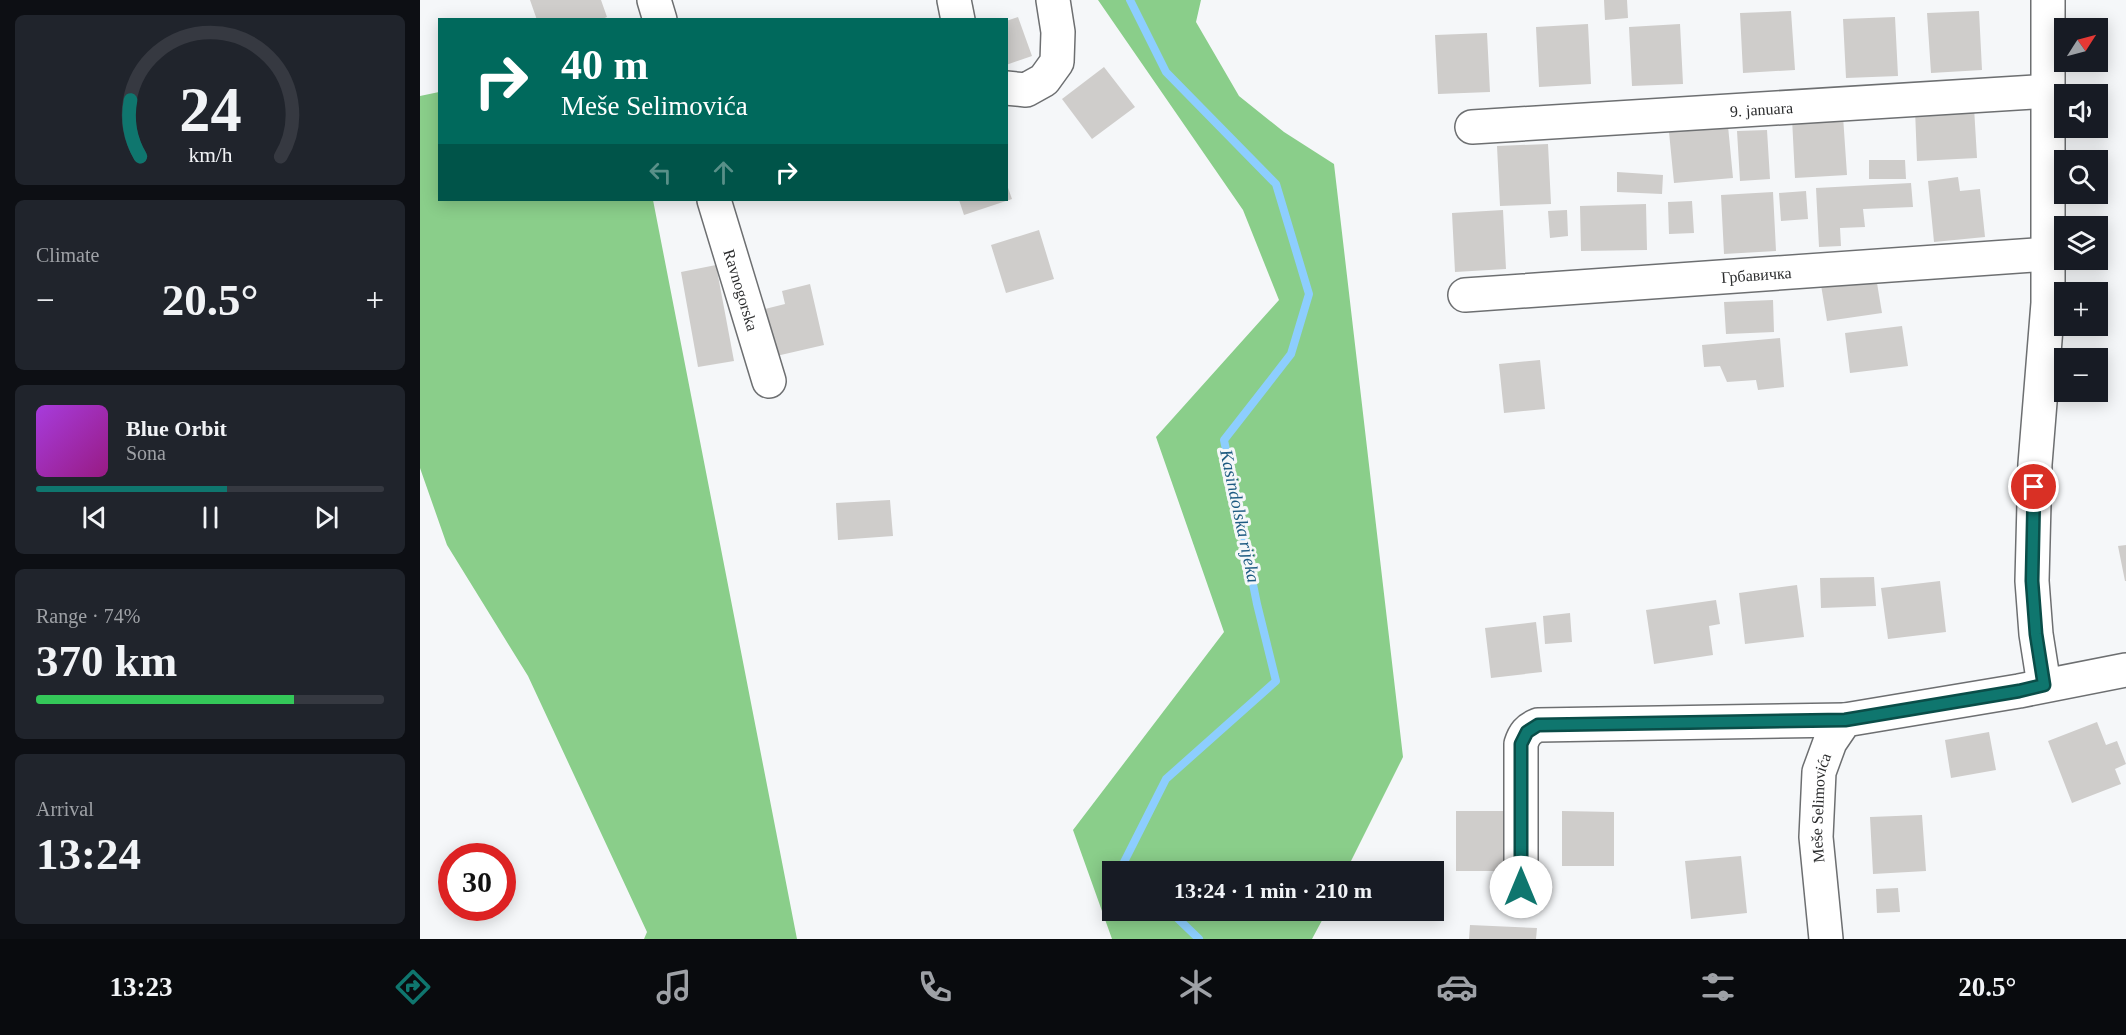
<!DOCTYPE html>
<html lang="en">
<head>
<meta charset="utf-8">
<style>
  body { margin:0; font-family:Georgia,serif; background:#20242c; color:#f1f3f6; height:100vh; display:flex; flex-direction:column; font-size:22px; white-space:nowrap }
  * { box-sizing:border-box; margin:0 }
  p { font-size:20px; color:#9ea1a6 }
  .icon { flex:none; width:33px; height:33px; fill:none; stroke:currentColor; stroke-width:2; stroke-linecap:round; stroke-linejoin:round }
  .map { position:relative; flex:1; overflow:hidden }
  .sheet { display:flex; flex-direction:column; gap:15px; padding:15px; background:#0d0f14; width:420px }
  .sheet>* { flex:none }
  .top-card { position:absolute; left:18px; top:18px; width:570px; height:183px; border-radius:0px; box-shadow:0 3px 15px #0003; background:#00695c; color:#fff; overflow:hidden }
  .needle { width:39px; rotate:54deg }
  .fabs { position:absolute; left:1634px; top:18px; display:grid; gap:12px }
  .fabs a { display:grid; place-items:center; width:54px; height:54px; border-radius:0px; background:#171b24; box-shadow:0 3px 15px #0003; font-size:30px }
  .speed { position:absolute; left:18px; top:843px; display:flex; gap:12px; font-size:30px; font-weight:700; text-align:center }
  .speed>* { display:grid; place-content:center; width:78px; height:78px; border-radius:50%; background:#171b24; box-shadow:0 3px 15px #0003; line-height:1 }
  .speed .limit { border:9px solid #d22; background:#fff; color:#111 }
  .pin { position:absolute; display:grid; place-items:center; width:51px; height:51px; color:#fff; margin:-26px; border:3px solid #fff; border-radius:50%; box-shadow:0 2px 6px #0007 }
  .me { position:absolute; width:66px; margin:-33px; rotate:0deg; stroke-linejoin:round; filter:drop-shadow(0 0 4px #0008) }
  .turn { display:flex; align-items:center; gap:21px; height:126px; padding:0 24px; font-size:27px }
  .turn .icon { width:78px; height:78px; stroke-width:2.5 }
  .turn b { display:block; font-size:42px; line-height:51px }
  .lanes { display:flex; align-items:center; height:57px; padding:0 24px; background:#0003; justify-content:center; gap:30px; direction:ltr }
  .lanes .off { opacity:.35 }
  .big { font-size:45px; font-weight:800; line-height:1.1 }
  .sheet .tile { flex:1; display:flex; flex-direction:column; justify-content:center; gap:9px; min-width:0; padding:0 21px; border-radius:9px; background:#20242c }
  .sheet .dial { align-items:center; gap:0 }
  .dial svg { height:156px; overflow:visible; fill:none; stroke:#363941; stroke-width:7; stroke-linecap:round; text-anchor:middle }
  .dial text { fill:#f1f3f6; stroke:none }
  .song { display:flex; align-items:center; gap:18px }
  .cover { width:72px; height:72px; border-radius:9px; background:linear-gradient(135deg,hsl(280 70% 55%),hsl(310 70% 35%)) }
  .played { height:6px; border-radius:3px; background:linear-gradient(90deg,#0f766e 55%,#363941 55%) }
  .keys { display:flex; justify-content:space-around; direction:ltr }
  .heat { display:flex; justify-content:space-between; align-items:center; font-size:33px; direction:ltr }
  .charge { height:9px; border-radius:4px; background:linear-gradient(90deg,#34c759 74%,#363941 0) }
  .trip { position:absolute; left:682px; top:861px; width:342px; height:60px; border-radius:0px; background:#171b24; box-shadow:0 3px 15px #0003; font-weight:800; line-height:60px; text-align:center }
  .tab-bar { display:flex; height:96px; justify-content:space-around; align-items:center; background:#090b0e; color:#9ea1a6 }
  .tab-bar .icon { width:42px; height:42px }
  .tab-bar .active { color:#0f766e }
  .tab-bar b { font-size:27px; color:#f1f3f6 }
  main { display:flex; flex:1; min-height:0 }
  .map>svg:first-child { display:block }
</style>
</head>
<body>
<main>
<section class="sheet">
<div class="tile dial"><svg viewBox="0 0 100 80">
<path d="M14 69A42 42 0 1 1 86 69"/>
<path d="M14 69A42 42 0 0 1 9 40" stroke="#0f766e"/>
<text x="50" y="56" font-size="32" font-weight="700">24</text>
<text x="50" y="72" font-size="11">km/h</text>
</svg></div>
<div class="tile"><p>Climate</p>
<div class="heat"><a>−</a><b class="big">20.5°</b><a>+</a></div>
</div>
<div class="tile">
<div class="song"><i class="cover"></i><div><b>Blue Orbit</b><p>Sona</p></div></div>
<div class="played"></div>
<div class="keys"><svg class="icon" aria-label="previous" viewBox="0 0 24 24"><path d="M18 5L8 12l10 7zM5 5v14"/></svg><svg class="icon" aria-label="pause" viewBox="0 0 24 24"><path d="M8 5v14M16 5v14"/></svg><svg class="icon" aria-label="next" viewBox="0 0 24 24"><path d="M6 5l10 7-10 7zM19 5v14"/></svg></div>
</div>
<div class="tile"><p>Range · 74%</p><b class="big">370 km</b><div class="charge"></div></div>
<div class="tile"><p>Arrival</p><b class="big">13:24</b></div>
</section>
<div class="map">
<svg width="1706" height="939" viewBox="0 0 1706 939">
  <rect width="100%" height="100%" fill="#f5f7f9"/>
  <path fill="#8ace8a" d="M678,0H781L776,22L819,96L864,132L914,164L983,757L926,871L693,872V910L907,911L892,939H692L653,830L804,632L736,437L859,300L823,210Z
    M19,92L20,200H233L377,939H224L227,932L108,676L27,545L0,468V96Z"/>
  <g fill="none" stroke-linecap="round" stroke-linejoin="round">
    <path stroke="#8dcefe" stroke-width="8" d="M708,872L702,866L746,779L856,681L837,604L804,440L871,354L889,294L856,184L746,72L710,0
      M749,910L779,939"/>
  </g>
  <path fill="#cfcdcb" d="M110,0H181L187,17L180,20H117Z
    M1184,0H1207L1208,18L1185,20Z
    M1371,11L1375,70L1323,73L1320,13Z
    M1559,11L1562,70L1511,73L1507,13Z
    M598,17L612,56L586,65V21Z
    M1475,17L1478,76L1426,78L1423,19Z
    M1168,24L1171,84L1119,87L1116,27Z
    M1260,24L1263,84L1212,86L1209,27Z
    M1067,33L1070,92L1018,94L1015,35Z
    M684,67L715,107L672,139L642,99Z
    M1554,107L1557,158L1497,161L1495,109Z
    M1423,116L1427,175L1375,178L1372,118Z
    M1308,126L1313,178L1254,183L1249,132Z
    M1347,130L1350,179L1320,181L1317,131Z
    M1128,144L1131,204L1080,206L1077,146Z
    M1449,160H1485L1486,179H1449Z
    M1197,172L1243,175L1242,194L1197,192Z
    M1538,177L1540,191L1560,189L1565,237L1514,242L1508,181Z
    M1491,183L1493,207L1443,209L1445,227L1420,228L1421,246L1399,247L1396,188Z
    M587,185L592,199L544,215L539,200H586Z
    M1386,191L1388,219L1361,221L1359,193Z
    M1353,192L1356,251L1304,254L1301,195Z
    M1272,201L1274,233L1249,234L1248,202Z
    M1226,204L1227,250L1161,251L1160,206Z
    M1083,210L1086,269L1035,272L1032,213Z
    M1147,210L1148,236L1130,238L1128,211Z
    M619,230L634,279L586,293L571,245Z
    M296,265L314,361L278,367L261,272Z
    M1456,277L1462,313L1407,321L1401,285Z
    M390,284L404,345L352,357L341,310L365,304L362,291Z
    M1353,300L1354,332L1306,334L1304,302Z
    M1482,326L1488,366L1430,373L1425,333Z
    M1360,338L1364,387L1338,390L1336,380L1307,382L1300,366L1284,367L1282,345Z
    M1120,360L1125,409L1084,413L1079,364Z
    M470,500L473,536L418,540L416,503Z
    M1706,545V581H1705L1698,546Z
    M1454,577L1456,606L1401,608L1400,578Z
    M1520,581L1526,632L1468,639L1461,588Z
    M1377,585L1384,637L1325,644L1319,593Z
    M1296,600L1300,624L1289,626L1293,655L1234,664L1226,610Z
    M1150,613L1152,642L1125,644L1123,616Z
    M1116,622L1122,672L1071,678L1065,628Z
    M1677,722L1686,745L1697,741L1706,764L1695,769L1701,784L1652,803L1628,741Z
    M1569,732L1576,770L1531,778L1525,740Z
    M1036,811H1085L1084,871H1036Z
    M1142,811L1194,812V866H1142Z
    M1502,815L1506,871L1453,874L1450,817Z
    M1321,856L1327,913L1271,919L1265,861Z
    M1478,888L1480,912L1457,913L1456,889Z
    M1050,925L1117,928L1116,939H1049Z"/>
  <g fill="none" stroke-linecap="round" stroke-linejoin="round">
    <defs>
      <g id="minor">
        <path d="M234,0L240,20"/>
        <path d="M534,0L538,20"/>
        <path d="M586,88L606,90L624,80L637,62L638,32L633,0"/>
        <path id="s1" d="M1052,127L1629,91"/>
        <path id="s2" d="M294,200L349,381"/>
        <path id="s3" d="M1045,295L1628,254"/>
        <path d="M1624,685L1616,634L1612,581L1615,464L1628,303V0"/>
        <path d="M1101,887V744C1104,734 1108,729 1118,725L1425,720"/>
        <path id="s4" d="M1406,939L1396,837L1399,772L1410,742L1425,720L1599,691L1706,670"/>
      </g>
    </defs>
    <use href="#minor" stroke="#6d6f71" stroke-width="36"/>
    <use href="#minor" stroke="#fff" stroke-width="33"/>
  </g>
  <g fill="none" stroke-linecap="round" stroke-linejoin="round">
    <defs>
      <path id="route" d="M1101,887V744L1107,732L1118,725L1425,720L1599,691L1624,685L1616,634L1612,581L1614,487"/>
    </defs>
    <use href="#route" stroke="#0a4d48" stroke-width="15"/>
    <use href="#route" stroke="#0f766e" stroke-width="10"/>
  </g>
  <g text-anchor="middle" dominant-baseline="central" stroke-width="6" stroke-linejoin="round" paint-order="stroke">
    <g font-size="16" fill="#2c2d2e" stroke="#f5f7f9">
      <text stroke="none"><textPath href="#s1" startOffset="290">9. januara</textPath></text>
      <text stroke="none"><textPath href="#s3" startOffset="292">Грбавичка</textPath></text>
      <text stroke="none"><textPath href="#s2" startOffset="94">Ravnogorska</textPath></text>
      <text stroke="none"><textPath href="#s4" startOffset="132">Meše Selimovića</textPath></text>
    </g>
    <g font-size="18" font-style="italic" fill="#1e5b82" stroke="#f5f7f9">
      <text transform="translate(820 516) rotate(78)">Kasindolska rijeka</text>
    </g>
  </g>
</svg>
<div class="fabs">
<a><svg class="needle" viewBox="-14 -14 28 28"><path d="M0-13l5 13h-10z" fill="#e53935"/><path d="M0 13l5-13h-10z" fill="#9ea1a6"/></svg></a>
<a><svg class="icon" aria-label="sound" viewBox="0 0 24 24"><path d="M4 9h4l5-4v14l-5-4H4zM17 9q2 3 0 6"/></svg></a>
<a><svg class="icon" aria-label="search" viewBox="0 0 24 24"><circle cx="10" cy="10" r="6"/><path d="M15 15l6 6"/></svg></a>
<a><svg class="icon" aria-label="layers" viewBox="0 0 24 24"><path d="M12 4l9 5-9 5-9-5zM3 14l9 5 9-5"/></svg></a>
<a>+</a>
<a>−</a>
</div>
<div class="speed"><div class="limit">30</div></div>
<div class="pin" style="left:1614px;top:487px;background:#d93025"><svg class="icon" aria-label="arrive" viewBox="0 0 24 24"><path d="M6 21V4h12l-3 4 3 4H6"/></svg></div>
<svg class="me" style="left:1101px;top:887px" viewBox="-20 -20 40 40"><circle r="19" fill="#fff"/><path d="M0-13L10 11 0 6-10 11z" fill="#0f766e"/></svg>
<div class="trip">13:24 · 1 min · 210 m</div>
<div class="top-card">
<div class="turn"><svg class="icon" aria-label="right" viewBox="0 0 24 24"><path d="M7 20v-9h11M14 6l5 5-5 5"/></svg><div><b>40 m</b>Meše Selimovića</div></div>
<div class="lanes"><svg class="icon off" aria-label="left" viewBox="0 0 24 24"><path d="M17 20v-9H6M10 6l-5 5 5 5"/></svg><svg class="icon off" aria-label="ahead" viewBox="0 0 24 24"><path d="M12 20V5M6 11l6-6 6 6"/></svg><svg class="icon" aria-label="right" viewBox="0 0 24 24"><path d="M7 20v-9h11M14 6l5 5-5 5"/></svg></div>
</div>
</div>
</main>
<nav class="tab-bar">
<b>13:23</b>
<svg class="icon active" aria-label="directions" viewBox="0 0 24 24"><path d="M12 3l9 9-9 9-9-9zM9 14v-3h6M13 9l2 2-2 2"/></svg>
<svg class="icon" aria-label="music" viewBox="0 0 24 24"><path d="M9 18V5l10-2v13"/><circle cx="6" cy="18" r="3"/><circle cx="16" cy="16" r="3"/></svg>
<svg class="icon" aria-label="phone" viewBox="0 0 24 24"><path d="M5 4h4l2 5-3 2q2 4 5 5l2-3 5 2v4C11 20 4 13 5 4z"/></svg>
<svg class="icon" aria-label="climate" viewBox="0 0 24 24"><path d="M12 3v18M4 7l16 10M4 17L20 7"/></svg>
<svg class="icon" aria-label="car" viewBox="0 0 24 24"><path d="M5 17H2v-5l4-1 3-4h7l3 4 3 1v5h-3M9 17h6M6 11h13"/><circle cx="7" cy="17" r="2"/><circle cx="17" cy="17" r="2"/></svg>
<svg class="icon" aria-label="filters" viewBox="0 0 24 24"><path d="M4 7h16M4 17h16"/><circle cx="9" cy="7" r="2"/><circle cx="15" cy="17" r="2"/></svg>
<b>20.5°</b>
</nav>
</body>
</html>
